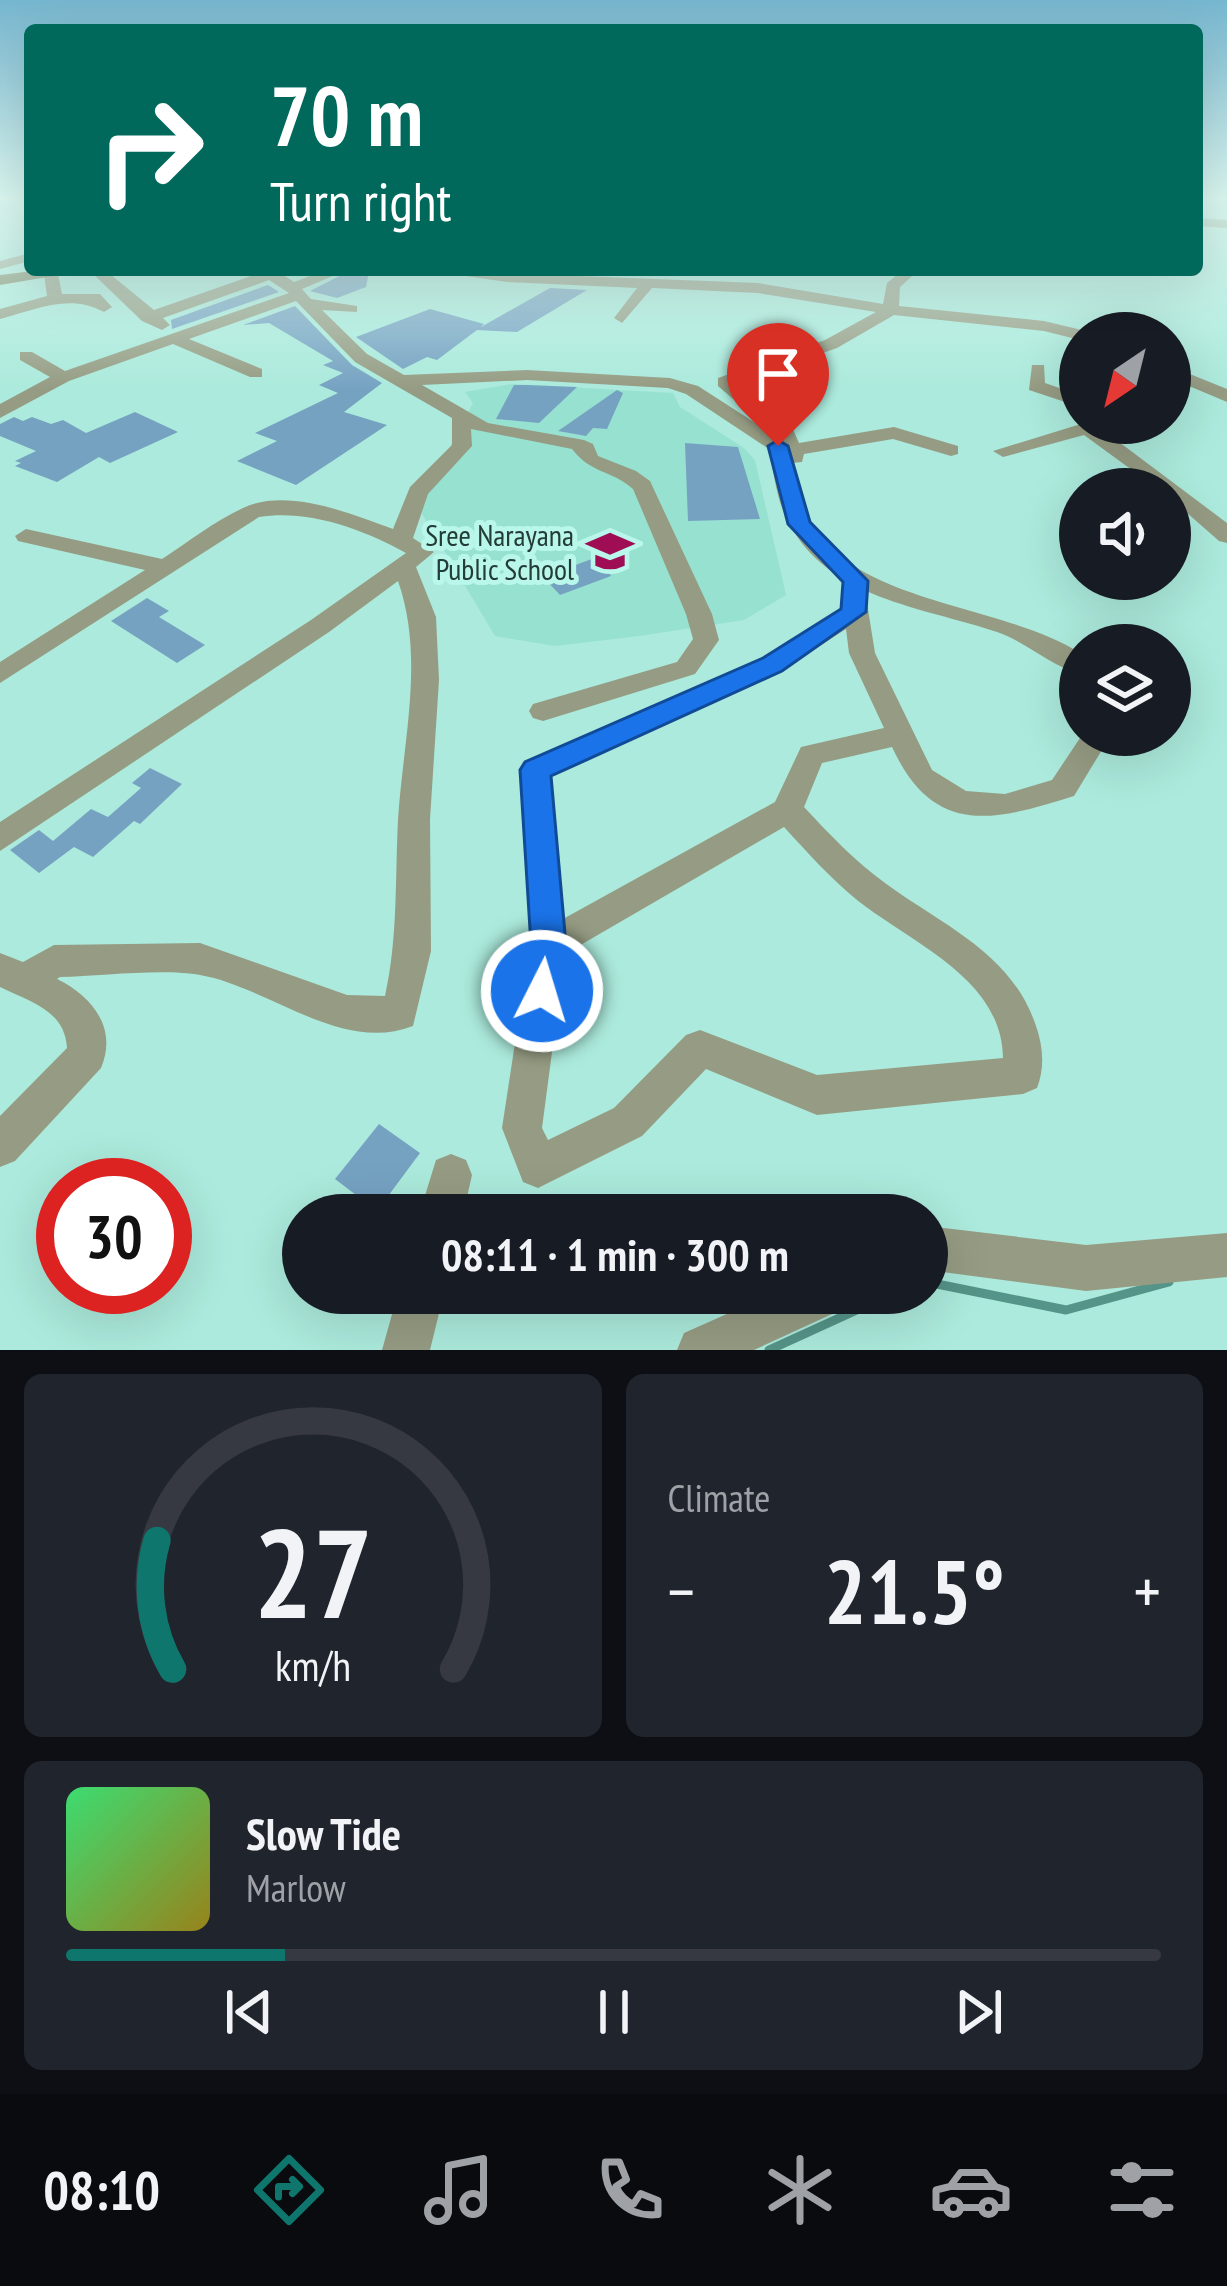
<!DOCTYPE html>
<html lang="en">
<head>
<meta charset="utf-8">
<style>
  body { margin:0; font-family:"PT Sans Narrow",sans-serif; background:#20242c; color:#f1f3f6; height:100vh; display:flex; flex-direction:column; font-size:45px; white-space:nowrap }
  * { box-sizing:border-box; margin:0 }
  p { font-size:39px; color:#9ea1a6 }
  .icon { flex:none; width:66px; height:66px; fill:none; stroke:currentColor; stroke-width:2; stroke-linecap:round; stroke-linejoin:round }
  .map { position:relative; height:1350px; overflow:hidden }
  .details { display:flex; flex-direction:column; gap:24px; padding:24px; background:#0d0f14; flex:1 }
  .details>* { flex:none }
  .top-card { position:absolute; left:24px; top:24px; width:1179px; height:252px; border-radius:12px; box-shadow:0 12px 48px #0002; background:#00695c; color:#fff; overflow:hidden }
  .needle { width:78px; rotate:215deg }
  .tools { position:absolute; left:1059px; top:312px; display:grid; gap:24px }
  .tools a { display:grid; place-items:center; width:132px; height:132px; border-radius:50%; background:#171b24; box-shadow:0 12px 48px #0002; font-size:60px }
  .speed { position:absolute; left:36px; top:1158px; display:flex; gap:24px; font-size:60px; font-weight:700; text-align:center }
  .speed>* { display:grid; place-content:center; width:156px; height:156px; border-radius:50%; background:#171b24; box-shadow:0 12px 48px #0002; line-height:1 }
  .speed .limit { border:18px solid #d22; background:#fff; color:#111 }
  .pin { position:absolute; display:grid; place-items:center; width:102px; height:102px; color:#fff; margin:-123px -51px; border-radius:50% 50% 50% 0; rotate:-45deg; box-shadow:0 0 12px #0007 }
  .pin .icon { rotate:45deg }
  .me { position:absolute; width:132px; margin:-66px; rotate:5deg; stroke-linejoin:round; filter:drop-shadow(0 0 9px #0008) }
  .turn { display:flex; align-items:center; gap:42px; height:252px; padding:0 48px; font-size:54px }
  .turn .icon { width:156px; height:156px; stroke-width:2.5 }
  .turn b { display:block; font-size:84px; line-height:102px }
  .big { font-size:90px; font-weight:700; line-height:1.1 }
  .details .card { flex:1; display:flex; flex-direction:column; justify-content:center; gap:18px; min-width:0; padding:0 42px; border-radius:18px; background:#20242c }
  .details .dial { align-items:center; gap:0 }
  .dial svg { height:312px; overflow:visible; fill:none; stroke:#363941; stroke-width:7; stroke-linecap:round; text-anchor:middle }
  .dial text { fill:#f1f3f6; stroke:none }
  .song { display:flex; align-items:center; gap:36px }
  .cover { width:144px; height:144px; border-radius:18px; background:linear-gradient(135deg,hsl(140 70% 55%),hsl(50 70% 35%)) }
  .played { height:12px; border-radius:6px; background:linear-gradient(90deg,#0f766e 20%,#363941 20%) }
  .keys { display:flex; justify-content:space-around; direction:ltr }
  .heat { display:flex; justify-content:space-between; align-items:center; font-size:66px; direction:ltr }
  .details .tiles { flex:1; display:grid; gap:24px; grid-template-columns:1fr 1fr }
  .card:last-child { grid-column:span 2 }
  .trip { position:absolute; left:282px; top:1194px; width:666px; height:120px; border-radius:60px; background:#171b24; box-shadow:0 12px 48px #0002; font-weight:700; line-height:120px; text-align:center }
  .menu { display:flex; height:192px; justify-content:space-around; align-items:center; background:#090b0e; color:#9ea1a6 }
  .menu .icon { width:84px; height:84px }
  .menu .on { color:#0f766e }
  .menu b { font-size:54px; color:#f1f3f6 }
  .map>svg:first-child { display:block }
</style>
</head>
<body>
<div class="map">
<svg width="1227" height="1350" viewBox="0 0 1227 1350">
  <rect width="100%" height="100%" fill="#abeadc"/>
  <path fill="#97e1d1" d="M512,384L673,393L680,407L744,448L755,460L786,595L744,620L639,636L555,646L495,636L418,507L473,403L465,392Z"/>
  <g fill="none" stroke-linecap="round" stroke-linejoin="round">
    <path stroke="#559488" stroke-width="9" d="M927,1282L1066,1310L1169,1282
      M769,1350L894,1293"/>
  </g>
  <path fill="#76a2c2" d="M351,270L369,272L366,287L337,298L310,291Z
    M268,285L279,292L172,329L171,320Z
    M550,288L587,290L517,332L477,330L437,360L427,357L403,369L356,337L430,309L484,324L481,327Z
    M295,306L352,365L382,383L344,412L387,425L296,485L237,461L277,441L255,433L338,393L319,385L343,373L323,365L333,361L269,323L243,325Z
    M514,385H527L577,387L539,423L496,419Z
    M617,390L623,393L607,429L593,428L586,436L558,431Z
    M135,412L178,432L110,463L99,457L57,482L15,466L21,463L15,461L36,451L0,436V424L14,417L23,421L32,417L51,424L63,420L86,433Z
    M685,443L738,447L760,519L688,521Z
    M600,556L611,576L560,595L543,577Z
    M147,598L169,611L159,617L205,645L177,663L111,621Z
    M150,768L182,784L140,824L134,821L93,857L74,847L39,873L10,850L39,830L53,841L91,809L108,817L141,788L132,783Z
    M379,1124L420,1153L377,1211L335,1179Z"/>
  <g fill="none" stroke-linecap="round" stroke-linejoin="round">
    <path fill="#969c83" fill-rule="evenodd" d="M30,253V261L0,269V261Z
      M49,270L58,274L62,294H100L112,307L104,312C70,293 37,309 0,319V309L47,296L44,274Z
      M89,270H105L154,310L257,274L253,270L277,271L294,282L326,270H347L302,289L311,299L357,306V312L322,310L367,354L404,375L527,370L670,378L698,386L777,437L718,386V378L825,340L876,312L758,293L652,288L622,323L614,318L637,288L507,282L424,270L758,283L883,304L887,283L903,270H919L900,287L899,306L1044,321L1086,331L1080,333V340L1044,331L894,315L837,348L737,383L791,425L799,443L894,427L958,446V454L951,456L893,439L804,454L802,462L792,463C796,481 799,501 808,518C853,605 1002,603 1080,653V674C1051,666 1026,642 997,632C923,607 827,599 788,521C776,499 774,473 769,449L686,394L668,388L527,380L422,385L488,423L584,440L593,444L598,456L636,471L650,481L712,614L719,640L695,674L543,721L533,718L529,711L533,704L677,662L693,639L686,614L633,489C610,469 591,474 572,449L471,429L472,446L428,494L413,538L434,552L416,567L436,617L439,680L430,819L431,951L413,1026C341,1054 269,987 200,975C163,968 100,976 60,977L57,979C92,996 118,1028 101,1068L15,1161L0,1167V1116L67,1048C65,1010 30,1002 0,987V953L23,962L54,945L200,943L347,995L385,996C398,938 395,880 398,820C403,740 425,658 398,581L329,632L0,851V822L311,620L406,553C363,529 308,509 259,517L0,683V662L145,570L18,541L15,536L26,529L162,559C188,542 215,521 243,508C287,487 352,514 393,529L410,487L452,445V418L355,362L296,301L189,339L262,369V377H250L173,344L69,381L0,418V404L50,377L20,360V352H32L65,371L289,293L269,280L163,318L170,325L162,330L142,321Z
      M1032,365H1044L1045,383L1080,395V407L1029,390Z
      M1170,366L1227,389V402L1170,378Z
      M1084,423H1112L1103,430L1227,523V543L1219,541L1170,498V489H1158L1084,435L1003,457L993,451Z
      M854,589L866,597L875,653L932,770L966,791L1005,794L1052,780L1082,735H1111L1074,796C994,821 934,838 892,747L822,763L804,807C829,834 855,861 885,883C942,925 1012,953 1036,1026C1043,1046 1045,1068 1037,1088L1023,1094L817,1115L706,1069L642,1136L538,1188L523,1182L502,1128L530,945L521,770L525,762L763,659L843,608L842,597ZM846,629L849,653L884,728L801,747L775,802L563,919L551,776L781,671ZM784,827C807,852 830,878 857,900C911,943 1002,978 1003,1058L817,1075L700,1030L686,1035L614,1108L548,1140L542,1128L565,954Z
      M451,1154L466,1160L472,1175L463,1215H419L436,1160Z
      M927,1226L1086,1245L1227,1233V1277L1086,1291L927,1270Z
      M398,1293H444L430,1350H382Z
      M774,1293H850L843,1309L754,1350H677L684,1333Z"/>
    <path fill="#757e58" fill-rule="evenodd" d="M1197,218L1227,220V228L1197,226Z
      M41,270H89L0,285V275Z"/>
  </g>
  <linearGradient id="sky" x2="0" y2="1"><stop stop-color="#76b6cf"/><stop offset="0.51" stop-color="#d9f6ef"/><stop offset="1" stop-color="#d9f6ef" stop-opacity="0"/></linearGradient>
  <rect width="1227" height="389" fill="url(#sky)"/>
  <path fill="#1a73e8" stroke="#114b97" stroke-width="3" d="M778,440L788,446L810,522L868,581L866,612L782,671L551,776L566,945L555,1002L542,1007L529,1002L523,991L531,945L520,770L525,762L763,658L841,609L843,582L788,524L768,446Z"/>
  <defs>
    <symbol id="school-bare" viewBox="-9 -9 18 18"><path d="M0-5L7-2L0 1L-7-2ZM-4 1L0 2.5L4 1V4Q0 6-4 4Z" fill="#9f0d55" stroke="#b8f7e9" stroke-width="2.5" paint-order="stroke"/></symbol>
  </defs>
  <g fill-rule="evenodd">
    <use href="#school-bare" x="577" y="518" width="66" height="66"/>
  </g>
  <g text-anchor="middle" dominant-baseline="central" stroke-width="10" stroke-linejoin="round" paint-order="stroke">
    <g font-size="30" fill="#233c37" stroke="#b8f7e9" text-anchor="end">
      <text x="574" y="534">Sree Narayana<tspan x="574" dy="34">Public School</tspan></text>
    </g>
  </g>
</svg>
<div class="tools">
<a><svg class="needle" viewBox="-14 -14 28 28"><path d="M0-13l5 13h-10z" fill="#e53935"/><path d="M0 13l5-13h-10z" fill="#9ea1a6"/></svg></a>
<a><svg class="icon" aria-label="sound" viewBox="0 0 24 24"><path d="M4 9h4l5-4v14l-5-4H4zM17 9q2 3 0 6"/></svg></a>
<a><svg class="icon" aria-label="layers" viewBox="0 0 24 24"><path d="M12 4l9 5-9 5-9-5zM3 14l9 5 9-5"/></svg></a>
</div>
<div class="speed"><div class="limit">30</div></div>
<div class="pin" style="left:778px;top:446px;background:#d93025"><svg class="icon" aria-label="arrive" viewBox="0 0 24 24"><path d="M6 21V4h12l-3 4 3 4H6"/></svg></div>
<svg class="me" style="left:542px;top:991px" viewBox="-20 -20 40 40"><circle r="17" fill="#1a73e8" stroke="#fff" stroke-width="3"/><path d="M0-11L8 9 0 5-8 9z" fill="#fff"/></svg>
<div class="trip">08:11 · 1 min · 300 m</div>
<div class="top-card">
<div class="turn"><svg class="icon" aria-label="right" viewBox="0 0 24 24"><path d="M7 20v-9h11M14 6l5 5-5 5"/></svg><div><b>70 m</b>Turn right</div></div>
</div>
</div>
<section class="details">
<div class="tiles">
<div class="card dial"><svg viewBox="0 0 100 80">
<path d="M14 69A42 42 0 1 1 86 69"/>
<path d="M14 69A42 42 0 0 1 10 36" stroke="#0f766e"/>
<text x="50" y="56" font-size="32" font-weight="700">27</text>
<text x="50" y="72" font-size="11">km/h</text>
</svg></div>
<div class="card"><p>Climate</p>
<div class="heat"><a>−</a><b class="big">21.5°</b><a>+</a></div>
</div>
<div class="card">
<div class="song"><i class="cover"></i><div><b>Slow Tide</b><p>Marlow</p></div></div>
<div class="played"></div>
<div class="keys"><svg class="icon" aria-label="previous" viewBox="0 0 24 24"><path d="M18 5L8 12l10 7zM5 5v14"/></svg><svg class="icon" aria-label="pause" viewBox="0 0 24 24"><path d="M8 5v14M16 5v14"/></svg><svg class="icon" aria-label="next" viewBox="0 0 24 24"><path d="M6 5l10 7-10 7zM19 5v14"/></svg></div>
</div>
</div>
</section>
<nav class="menu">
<b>08:10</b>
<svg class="icon on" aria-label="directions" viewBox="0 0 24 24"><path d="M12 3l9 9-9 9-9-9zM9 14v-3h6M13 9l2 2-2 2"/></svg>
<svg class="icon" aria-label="music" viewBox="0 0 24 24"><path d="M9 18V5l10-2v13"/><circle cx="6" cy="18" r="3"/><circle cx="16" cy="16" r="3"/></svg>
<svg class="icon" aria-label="phone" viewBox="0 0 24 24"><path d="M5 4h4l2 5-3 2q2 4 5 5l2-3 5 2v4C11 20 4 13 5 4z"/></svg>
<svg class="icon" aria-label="climate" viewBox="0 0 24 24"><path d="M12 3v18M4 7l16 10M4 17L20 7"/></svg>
<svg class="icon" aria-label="car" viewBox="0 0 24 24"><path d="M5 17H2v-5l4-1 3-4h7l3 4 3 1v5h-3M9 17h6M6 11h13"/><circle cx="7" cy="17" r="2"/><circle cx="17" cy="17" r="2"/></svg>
<svg class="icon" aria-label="filters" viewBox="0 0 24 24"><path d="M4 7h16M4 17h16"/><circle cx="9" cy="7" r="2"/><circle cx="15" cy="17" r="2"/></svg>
</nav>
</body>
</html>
